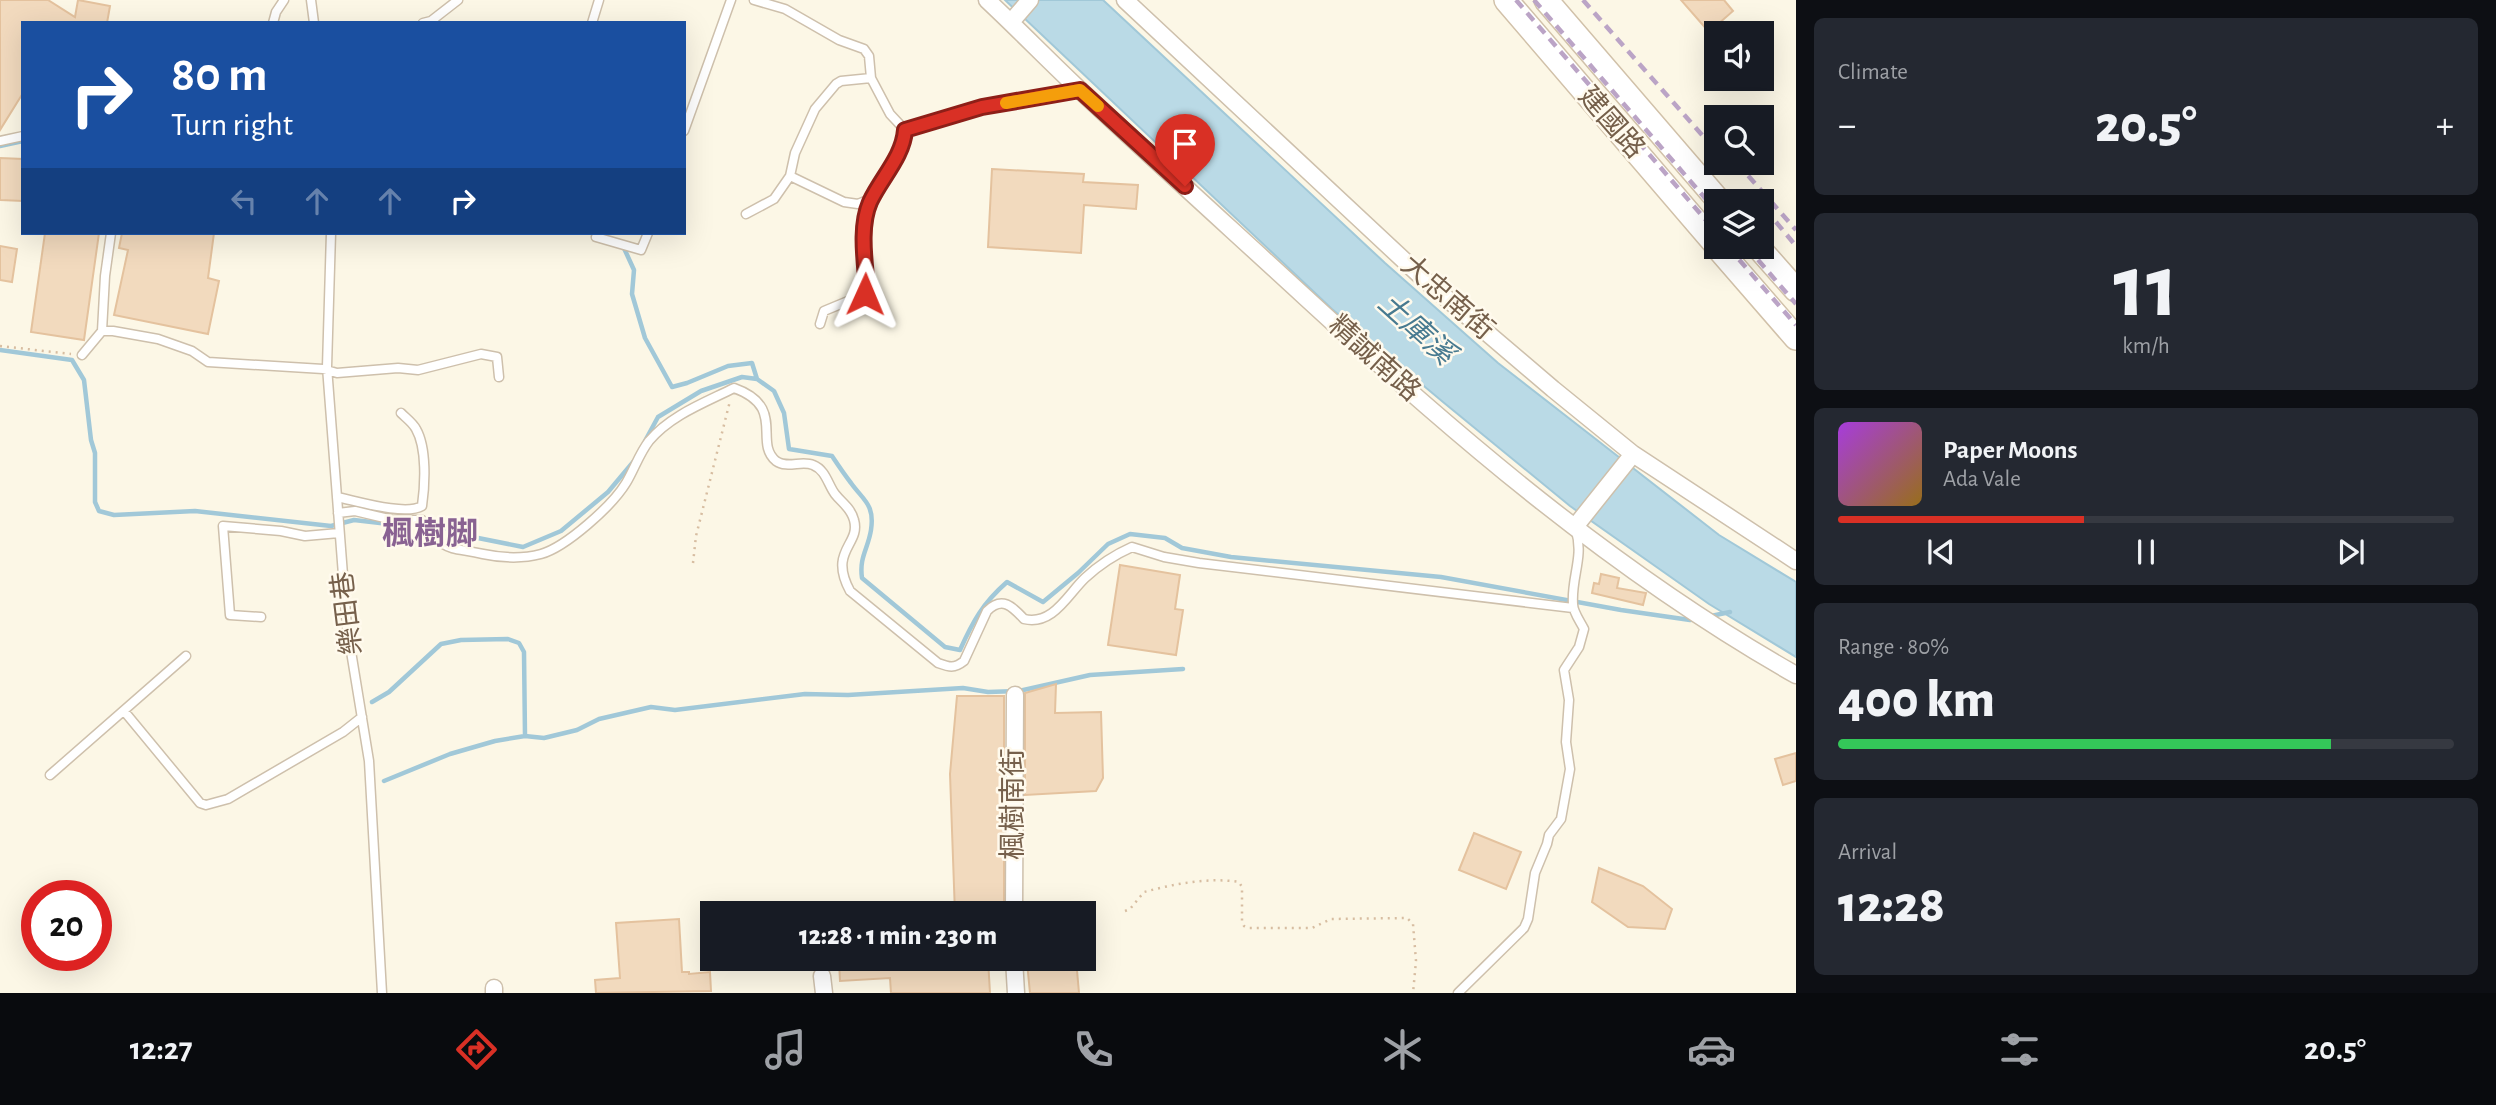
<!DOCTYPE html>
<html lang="en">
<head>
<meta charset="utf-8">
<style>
  body { margin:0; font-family:"Alegreya Sans","Noto Sans TC",sans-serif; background:#242831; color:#f1f3f6; height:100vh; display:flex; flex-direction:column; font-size:26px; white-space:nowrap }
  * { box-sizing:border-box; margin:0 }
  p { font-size:23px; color:#9ea1a6 }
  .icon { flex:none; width:38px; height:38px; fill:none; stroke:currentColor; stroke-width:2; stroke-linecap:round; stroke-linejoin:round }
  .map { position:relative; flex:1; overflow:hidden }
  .side { display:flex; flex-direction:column; gap:18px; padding:18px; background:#0d0f14; width:700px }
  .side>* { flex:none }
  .hud { position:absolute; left:21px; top:21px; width:665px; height:214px; border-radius:0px; box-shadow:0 7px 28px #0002; background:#1a4fa0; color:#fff; overflow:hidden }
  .buttons { position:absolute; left:1704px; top:21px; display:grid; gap:14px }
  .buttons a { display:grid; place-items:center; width:70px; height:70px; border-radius:0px; background:#171b24; box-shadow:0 7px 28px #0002; font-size:35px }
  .speed { position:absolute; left:21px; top:880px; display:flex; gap:14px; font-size:35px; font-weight:700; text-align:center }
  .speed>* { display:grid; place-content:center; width:91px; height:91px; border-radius:50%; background:#171b24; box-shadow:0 7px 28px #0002; line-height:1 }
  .speed .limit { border:10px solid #d22; background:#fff; color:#111 }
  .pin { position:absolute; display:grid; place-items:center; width:60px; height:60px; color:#fff; margin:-72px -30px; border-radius:50% 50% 50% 0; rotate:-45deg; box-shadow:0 0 7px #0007 }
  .pin .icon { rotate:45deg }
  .me { position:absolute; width:77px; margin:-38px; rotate:1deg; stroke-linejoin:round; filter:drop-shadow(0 0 5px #0008) }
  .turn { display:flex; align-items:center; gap:24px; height:147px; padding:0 35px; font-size:32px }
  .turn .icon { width:91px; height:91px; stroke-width:2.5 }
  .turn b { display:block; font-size:49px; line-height:60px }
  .lanes { display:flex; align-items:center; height:66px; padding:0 35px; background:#0003; justify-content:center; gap:35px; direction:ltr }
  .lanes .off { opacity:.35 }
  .big { font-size:52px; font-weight:800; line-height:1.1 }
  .side .widget { flex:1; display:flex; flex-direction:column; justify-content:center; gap:10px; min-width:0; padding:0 24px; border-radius:10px; background:#242831 }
  .side .dial { align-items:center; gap:0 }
  .dial b { font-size:91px; line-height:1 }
  .song { display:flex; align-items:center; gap:21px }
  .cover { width:84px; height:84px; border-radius:10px; background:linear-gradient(135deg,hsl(280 70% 55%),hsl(40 70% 35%)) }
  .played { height:7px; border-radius:4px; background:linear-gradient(90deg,#d93025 40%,#363941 40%) }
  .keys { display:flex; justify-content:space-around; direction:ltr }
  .heat { display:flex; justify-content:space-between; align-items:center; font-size:38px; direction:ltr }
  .charge { height:10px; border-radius:5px; background:linear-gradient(90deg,#34c759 80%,#363941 0) }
  .trip { position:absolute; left:700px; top:901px; width:396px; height:70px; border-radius:0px; background:#171b24; box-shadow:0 7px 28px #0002; font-weight:800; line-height:70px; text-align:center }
  .tab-bar { display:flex; height:112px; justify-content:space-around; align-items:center; background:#090b0e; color:#9ea1a6 }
  .tab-bar .icon { width:49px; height:49px }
  .tab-bar .on { color:#d93025 }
  .tab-bar b { font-size:32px; color:#f1f3f6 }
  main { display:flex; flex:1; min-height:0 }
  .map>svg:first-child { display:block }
</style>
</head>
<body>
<main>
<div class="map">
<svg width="1796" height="993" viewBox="0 0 1796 993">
  <rect width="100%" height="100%" fill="#fcf7e6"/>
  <path fill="#badae6" stroke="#a1c8d8" stroke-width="2" d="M1005,0H1103L1385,263L1498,363L1719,535L1796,582V657L1709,604L1570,506L1443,402L1332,309Z"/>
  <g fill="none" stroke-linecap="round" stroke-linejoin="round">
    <path stroke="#a1c8d8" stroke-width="4.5" d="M0,146L23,141
      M623,246L634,270L632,294L645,338L672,387L687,383L728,366L752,363L757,379
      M0,350L72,360L84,380L91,440L95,453V502L99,511L114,515L195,511L331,526L354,520L406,526L433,520L453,533L523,547L561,531L608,492L634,461
      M645,441L658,417L701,391L742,377L757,379L774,391L784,413L789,449L832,456C838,465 844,474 851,483C863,500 875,504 871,530C868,549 859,557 862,578L945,647L960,650C973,621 983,603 1007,582L1043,602L1078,573L1108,544L1130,534L1165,538L1182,548L1231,557L1441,577L1621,610L1690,620L1696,619
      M1711,616L1730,612
      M372,702L389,692L441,644L461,640L508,639L519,643L524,652L525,736
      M384,781L450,754L495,741L525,736L544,738L577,730L599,719L651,707L675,710L805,694L848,695L963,688L988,692L1019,691L1090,675L1183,669"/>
  </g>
  <path fill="#f2dabe" stroke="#e4c29e" stroke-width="2" d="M0,0H48L75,17L78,0L110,6L107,23H23V93L0,130Z
    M1681,0H1724L1733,11L1709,32Z
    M0,158L23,159V201L0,200Z
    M992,169L1084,174L1083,182L1138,185L1136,209L1084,205L1081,253L988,247Z
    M45,233H99L84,340L31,332Z
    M122,233H214L208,278L219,281L208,334L114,315L128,250L119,248Z
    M0,246L17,249L12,282L0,280Z
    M1120,565L1180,575L1175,609L1183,610L1176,655L1108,645Z
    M1601,574L1619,578L1617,588L1646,593L1643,605L1592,593L1594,583L1599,584Z
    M1056,684L1055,713L1101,712L1103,778L1096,791L1025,795V693Z
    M957,696H1004V914H955L950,774Z
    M1796,753V781L1783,785L1775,759Z
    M1474,833L1521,852L1506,889L1459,870Z
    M1599,868L1643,886L1672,909L1665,929L1628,927L1592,902Z
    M679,919L682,972H689V974L710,972L711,991L596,993L595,980L620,978L616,923Z
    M879,959H988L990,993H891L890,978L840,981L839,961Z
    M1076,959L1079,993H1030L1027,962Z"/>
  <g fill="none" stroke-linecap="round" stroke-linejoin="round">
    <defs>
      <path id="lane" d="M311,0L314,23
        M754,0L785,9L839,40L864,49L869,56L871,78L890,114L905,130
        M273,23L276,12L284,0
        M423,23L431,21L458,0
        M592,23L599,0
        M684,131L731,0
        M0,141L23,136
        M790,176L844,202L858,204L872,198L904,143L905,130L982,107L1080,90
        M746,214L774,199L790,176L795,153L815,109L836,84L841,81L871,78
        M331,233L327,367L347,627L369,761L382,993
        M596,237L641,250L648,233
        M820,324L824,311L865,294L867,289L865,221L872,198
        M102,331L105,276L111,233
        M82,355L102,331H113L158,339L192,351L208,362L323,369L337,373L398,368L418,370L481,354L497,357L499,377
        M337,497C357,501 405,516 422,506C425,485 427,448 416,429C413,423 406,418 401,413
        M338,513L355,511L393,520H422C446,553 445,546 483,554C502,558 522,559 541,554C566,547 612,506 626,483C634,470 639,454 649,441C671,415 704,403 734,388C787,407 753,442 776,461C787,469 802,460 813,465C826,470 828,485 835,494C842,503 851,508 854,520C861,545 828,550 850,591L938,663C949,667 954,669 964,661L987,611C1002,596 1012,606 1024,619C1053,626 1068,594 1085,578C1099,565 1114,555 1132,547L1164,557L1199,563L1573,608
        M261,617L230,615L223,526L281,531L305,536L339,533
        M124,711L200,803L206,805L228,799L343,732L362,717
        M50,775L186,656
        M1458,993L1524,928L1528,919L1535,873L1547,844L1549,835L1561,819L1570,769L1566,742L1569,700L1564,670L1579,647L1584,629C1580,621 1573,612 1573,604C1571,578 1584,557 1576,531"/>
      <path id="street" d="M987,0C1019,30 1050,62 1082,92C1156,161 1231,229 1305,297C1457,437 1616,573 1796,675
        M1125,0L1425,280L1553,389L1633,454L1796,561
        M1011,22L1030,0
        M1578,523L1633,454
        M1014,914L1015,695
        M1014,959L1016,993
        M822,976L824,993
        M494,993V988"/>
      <path id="secondary" d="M1506,0L1717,246
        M1546,0L1719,201
        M1717,247L1796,338
        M1758,247L1796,290"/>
    </defs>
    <use href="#lane" stroke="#cec0ac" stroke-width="11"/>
    <use href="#street" stroke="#cec0ac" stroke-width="19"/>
    <use href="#secondary" stroke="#d1c1a9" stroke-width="26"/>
    <path stroke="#d7bda1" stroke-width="2.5" stroke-dasharray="2 5" stroke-linecap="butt" d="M0,346L71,354
      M693,563L696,536L730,401
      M1125,911L1130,909L1144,892C1174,884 1208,877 1239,882L1242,887V921L1244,926L1249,928H1312L1331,919L1407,918L1413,924L1416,961L1413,993"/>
    <use href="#lane" stroke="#fff" stroke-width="8"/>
    <use href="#street" stroke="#fff" stroke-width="16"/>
    <use href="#secondary" stroke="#fff" stroke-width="23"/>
    <path stroke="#bba4c6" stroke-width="4.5" stroke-dasharray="10 7" stroke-linecap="butt" d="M1516,0L1717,233
      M1534,0L1717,212
      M1583,0L1717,152
      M1737,163L1796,230
      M1776,222L1796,246
      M1728,247L1796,325
      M1747,247L1796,304"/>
  </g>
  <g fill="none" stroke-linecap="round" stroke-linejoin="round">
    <defs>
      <path id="route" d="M865,294L867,289C865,262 859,227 870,202C881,178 903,157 905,130L982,107L1080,90L1185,186"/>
    </defs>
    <use href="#route" stroke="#8d1f18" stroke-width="18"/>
    <use href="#route" stroke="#d93025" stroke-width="12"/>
    <path stroke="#f59e0b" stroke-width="12" d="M1006,103L1080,90L1098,106"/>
  </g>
  <g text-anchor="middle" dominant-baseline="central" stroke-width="5" stroke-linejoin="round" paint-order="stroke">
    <g font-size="28" fill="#76604b" stroke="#fffaed">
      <text transform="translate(1611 123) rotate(49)">建國路</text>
      <text transform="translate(1447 298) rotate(41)">大忠南街</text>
      <text transform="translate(1374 359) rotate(42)">精誠南路</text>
      <text transform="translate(348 613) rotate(-97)">樂田巷</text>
      <text transform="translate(1014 804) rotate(-90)">楓樹南街</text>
    </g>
    <g font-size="30" font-style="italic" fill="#477a90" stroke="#fffaed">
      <text transform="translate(1416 329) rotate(42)">土庫溪</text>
    </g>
    <g font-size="32" font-weight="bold" fill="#896292" stroke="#fffaed">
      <text x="430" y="534">楓樹脚</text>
    </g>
  </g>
</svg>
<div class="buttons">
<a><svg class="icon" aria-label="sound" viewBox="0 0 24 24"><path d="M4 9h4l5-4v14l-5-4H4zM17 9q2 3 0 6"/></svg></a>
<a><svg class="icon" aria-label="search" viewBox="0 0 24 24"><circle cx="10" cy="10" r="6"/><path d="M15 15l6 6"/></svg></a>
<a><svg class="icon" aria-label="layers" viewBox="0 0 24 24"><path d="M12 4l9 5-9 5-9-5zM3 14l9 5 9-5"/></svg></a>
</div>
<div class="speed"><div class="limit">20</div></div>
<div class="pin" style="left:1185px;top:186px;background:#d93025"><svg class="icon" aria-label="arrive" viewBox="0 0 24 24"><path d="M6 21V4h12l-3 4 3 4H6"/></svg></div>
<svg class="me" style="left:865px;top:294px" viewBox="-20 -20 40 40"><path d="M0-17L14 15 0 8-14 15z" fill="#d93025" stroke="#fff" stroke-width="4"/></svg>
<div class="trip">12:28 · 1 min · 230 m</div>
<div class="hud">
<div class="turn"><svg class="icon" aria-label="right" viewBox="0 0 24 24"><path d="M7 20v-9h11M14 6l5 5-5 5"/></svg><div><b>80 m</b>Turn right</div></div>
<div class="lanes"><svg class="icon off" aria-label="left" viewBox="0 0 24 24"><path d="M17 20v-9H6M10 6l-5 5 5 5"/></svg><svg class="icon off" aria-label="ahead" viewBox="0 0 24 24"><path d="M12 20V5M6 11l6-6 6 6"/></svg><svg class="icon off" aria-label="ahead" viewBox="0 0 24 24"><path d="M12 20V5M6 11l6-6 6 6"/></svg><svg class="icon" aria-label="right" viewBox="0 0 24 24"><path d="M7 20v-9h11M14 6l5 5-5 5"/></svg></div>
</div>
</div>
<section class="side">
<div class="widget"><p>Climate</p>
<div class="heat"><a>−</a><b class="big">20.5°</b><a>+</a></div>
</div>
<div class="widget dial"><b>11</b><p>km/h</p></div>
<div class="widget">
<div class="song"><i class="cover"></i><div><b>Paper Moons</b><p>Ada Vale</p></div></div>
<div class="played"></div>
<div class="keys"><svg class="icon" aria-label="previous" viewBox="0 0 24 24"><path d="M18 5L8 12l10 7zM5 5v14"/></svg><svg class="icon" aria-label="pause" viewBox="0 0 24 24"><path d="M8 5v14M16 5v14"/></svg><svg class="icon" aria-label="next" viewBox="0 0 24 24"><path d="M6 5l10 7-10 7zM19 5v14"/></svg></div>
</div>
<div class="widget"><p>Range · 80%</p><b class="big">400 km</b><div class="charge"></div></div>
<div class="widget"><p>Arrival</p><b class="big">12:28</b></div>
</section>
</main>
<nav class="tab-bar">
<b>12:27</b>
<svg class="icon on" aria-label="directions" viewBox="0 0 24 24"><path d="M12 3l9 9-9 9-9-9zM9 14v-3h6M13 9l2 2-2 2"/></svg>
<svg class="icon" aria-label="music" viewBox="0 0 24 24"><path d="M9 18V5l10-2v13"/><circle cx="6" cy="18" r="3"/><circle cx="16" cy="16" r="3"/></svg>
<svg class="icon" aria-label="phone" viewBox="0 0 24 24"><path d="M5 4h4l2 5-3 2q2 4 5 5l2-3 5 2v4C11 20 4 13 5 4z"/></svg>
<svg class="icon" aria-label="climate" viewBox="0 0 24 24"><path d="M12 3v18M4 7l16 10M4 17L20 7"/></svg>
<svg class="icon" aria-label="car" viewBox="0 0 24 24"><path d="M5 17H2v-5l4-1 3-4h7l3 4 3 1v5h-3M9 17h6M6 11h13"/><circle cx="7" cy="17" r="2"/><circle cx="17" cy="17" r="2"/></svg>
<svg class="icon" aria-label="filters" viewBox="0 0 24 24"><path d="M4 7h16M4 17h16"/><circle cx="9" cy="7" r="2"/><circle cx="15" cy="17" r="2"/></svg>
<b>20.5°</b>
</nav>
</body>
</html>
